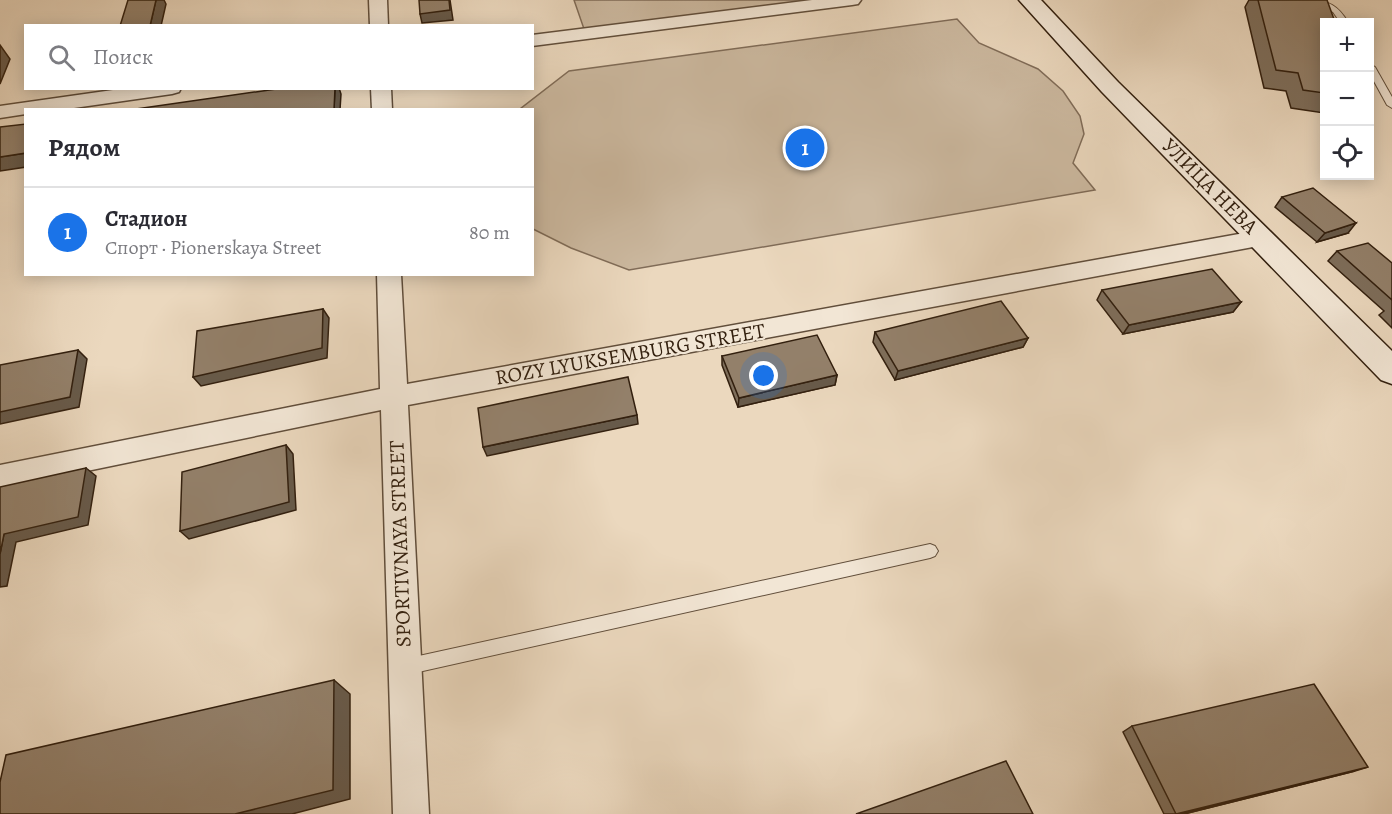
<!DOCTYPE html>
<html lang="ru">
<meta charset="utf-8">
<style>
:root{--surface:#fff;--page:#f2f2f3;--text:#2b2b33;--muted:#7c7c81;--line:#e1e1e2;--accent:#1a73e8}
body{margin:0;font-family:Alegreya,serif;background:var(--page);color:var(--text)}
.controls{position:absolute;right:18px;top:18px;display:grid;overflow:hidden;border-radius:0px;box-shadow:0 3px 15px #0003}
.controls button{width:54px;height:54px;display:grid;place-items:center;padding:0;border:0;border-bottom:2px solid var(--line);background:var(--surface);color:var(--text);font:30px sans-serif}
.you{position:absolute;left:764px;top:376px;width:21px;height:21px;margin:-15px;border:4px solid #fff;border-radius:50%;background:#1a73e8;box-shadow:0 0 0 9px #1a73e833}
.badge{display:grid;place-items:center;width:39px;height:39px;border-radius:50%;background:var(--accent);color:#fff;font-size:20px;font-weight:700}
.pin{position:absolute;translate:-50% -50%;border:3px solid #fff;box-shadow:0 2px 6px #0006}
.list{margin:0;padding:0;list-style:none}
h2{display:flex;justify-content:space-between;align-items:center;height:78px;margin:0;padding:0 24px;font-size:26px}
h2 small{font-size:20px;font-weight:400;color:var(--muted)}
.list li{display:grid;grid-template-columns:39px 1fr auto;gap:18px;align-items:center;box-sizing:border-box;height:90px;padding:0 24px;border-top:2px solid var(--line)}
.list b{display:block;font-size:22px;white-space:nowrap}
.list p{margin:0;font-size:20px;white-space:nowrap;color:var(--muted)}
.list em{font-size:20px;font-style:normal;color:var(--muted)}
.icon{flex:none;width:33px;height:33px;fill:none;stroke:currentColor;stroke-width:2;stroke-linecap:round;stroke-linejoin:round}
.map{position:relative;flex:none;width:1392px;height:814px;overflow:hidden}
.search{position:absolute;background:var(--surface);box-shadow:0 3px 15px #0003;left:24px;top:24px;width:510px;height:66px;display:flex;align-items:center;gap:15px;box-sizing:border-box;padding:0 21px;border-radius:0px;color:var(--muted);font-size:22px}
.panel{position:absolute;background:var(--surface);box-shadow:0 3px 15px #0003;left:24px;top:108px;width:510px;height:168px;border-radius:0px}
.map>svg:first-child{display:block}
.green{fill:#ccb9a0;stroke:#806c58;stroke-width:1.5}
.lines{fill:none;stroke-linecap:round;stroke-linejoin:round}
.service-casing{stroke:#614e3b;stroke-width:2}
.minor-casing{stroke:#614e3b;stroke-width:3}
.secondary-casing{stroke:#33200f;stroke-width:3}
.service{fill:#f2e6d5;fill-rule:evenodd}
.minor{fill:#f2e6d5;fill-rule:evenodd}
.secondary{fill:#f2e6d5;fill-rule:evenodd}
.wall{fill:#7e6e5b;stroke:#33200f;stroke-width:1.5}
.shaded-wall{fill:#675a4a;stroke:#33200f;stroke-width:1.5}
.building{fill:#93806a;stroke:#33200f;stroke-width:1.5}
.labels{text-anchor:middle;stroke-width:4.5;stroke-linejoin:round;paint-order:stroke}
.street-label{font-size:21px;fill:#33200f;stroke:#f2e6d5}
</style>
<div class="map">
<svg width="1392" height="814" viewBox="0 0 1392 814">
<rect width="100%" height="100%" fill="#ebd8be"/>
<filter id="stains"><feTurbulence type="fractalNoise" baseFrequency=".00333" numOctaves="4"/><feColorMatrix values="0 0 0 0 .2 0 0 0 0 .09 0 0 0 0 .02 0 0 0 .5 -.17"/></filter>
<radialGradient id="worn" r=".72"><stop offset=".6" stop-color="#630" stop-opacity="0"/><stop offset="1" stop-color="#630" stop-opacity=".3"/></radialGradient>
<g class="green">
<path d="M574,0h240l-230,29z"/>
<path d="M957,19l22,24 59,26 25,22 17,25 4,18 -11,29 22,27 -466,80 -58,-22 -38,-19 -1,-119 -12,-1 49,-38z"/>
</g>
<g class="lines">
<defs>
<g id="service">
<path d="M1309,0c20,0 29,6 39,22h-8l-7,-10z"/>
<path d="M1370,64l5,3 17,30v11l-5,-3 -17,-31z"/>
<path d="M930,544l5,2 3,5 -3,5 -5,2 -525,117 -6,-2 -2,-6 2,-6 6,-2z"/>
</g>
<g id="minor">
<path d="M369,0h18l1,26h-18z"/>
<path d="M812,0h49l-3,4 -6,1 -320,41v-11z"/>
<path d="M127,88h54l-2,4 -7,2 -112,16h-34v4l-26,4v-12z"/>
<path d="M371,88h20l1,22h-20z"/>
<path d="M1261,230l8,2 3,6 -3,6 -861,161 21,409h-36l-12,-404 -381,79v-24l380,-76 -3,-115h24l6,110z"/>
</g>
<path id="secondary" d="M1019,0h22l77,82 274,269v33l-11,-4 -279,-288z"/>
</defs>
<use href="#service" class="service-casing"/>
<use href="#minor" class="minor-casing"/>
<use href="#secondary" class="secondary-casing"/>
<use href="#service" class="service"/>
<use href="#minor" class="minor"/>
<use href="#secondary" class="secondary"/>
</g>
<g class="wall">
<path d="M1249,0h78l-3,22v91l-33,-5 -5,-17 -22,-3 -19,-81z"/>
<path d="M1282,197l66,36 -31,9 -42,-35z"/>
<path d="M1337,251l55,12v65l-13,-13 5,-4 -56,-50z"/>
<path d="M1102,290l139,12 -8,10 -110,22 -26,-34z"/>
<path d="M875,332l153,6 -5,9 -128,33 -22,-38z"/>
<path d="M722,356l115,19 -2,10 -97,22 -16,-42z"/>
<path d="M1132,726l223,45 -171,43h-20l-41,-82z"/>
</g>
<g class="shaded-wall">
<path d="M156,0h8l2,4 -5,22h-11z"/>
<path d="M449,0h1l3,20 -31,3 -2,-9z"/>
<path d="M0,45l10,14 -10,25z"/>
<path d="M335,88h4l2,6 -1,16h-6z"/>
<path d="M26,153v14l-26,4v-14z"/>
<path d="M1356,223l-8,10 -31,9 8,-9z"/>
<path d="M1241,302l-8,10 -110,22 6,-9z"/>
<path d="M323,309l6,9 -2,40 -126,28 -8,-9z"/>
<path d="M1028,338l-5,9 -128,33 3,-9z"/>
<path d="M78,350l9,9 -8,48 -79,17v-12z"/>
<path d="M837,375l-2,10 -97,22 1,-9z"/>
<path d="M637,415l1,9 -151,32 -4,-9z"/>
<path d="M286,445l7,9 3,56 -107,29 -9,-8z"/>
<path d="M86,468l10,8 -8,49 -72,17 -9,44 -7,1v-33l4,-20z"/>
<path d="M334,680l16,14v105l-58,15h-57z"/>
<path d="M1368,767l-13,4 -171,43h-5z"/>
</g>
<g class="building">
<path d="M128,0h28l-6,26h-30z"/>
<path d="M419,0h30l1,10 -30,4z"/>
<path d="M1258,0h69l8,22h-11v71l-21,-3 -5,-17 -22,-3z"/>
<path d="M283,88h52l-1,22h-205z"/>
<path d="M26,124v29l-26,4v-30z"/>
<path d="M1313,188l43,35 -31,10 -43,-36z"/>
<path d="M1368,243l24,20v37l-55,-49z"/>
<path d="M1212,269l29,33 -112,23 -27,-35z"/>
<path d="M1001,301l27,37 -130,33 -23,-39z"/>
<path d="M323,309l-1,39 -129,29 4,-46z"/>
<path d="M817,335l20,40 -98,23 -17,-42z"/>
<path d="M78,350l-8,47 -70,15v-47z"/>
<path d="M628,377l9,38 -154,32 -5,-39z"/>
<path d="M286,445l3,57 -109,29 2,-59z"/>
<path d="M86,468l-8,49 -74,17 -4,20v-67z"/>
<path d="M334,680l-1,110 -98,24h-235v-32l6,-27z"/>
<path d="M1314,684l54,83 -192,47 -44,-88z"/>
<path d="M1006,761l27,53h-177z"/>
</g>
<g class="labels">
<g class="street-label">
<text transform="translate(1210 186) rotate(45)" y="7">УЛИЦА НЕВА</text>
<text transform="translate(630 354) rotate(-10)" y="7">ROZY LYUKSEMBURG STREET</text>
<text transform="translate(400 544) rotate(-92)" y="7">SPORTIVNAYA STREET</text>
</g>
</g>
<rect width="100%" height="100%" filter="url(#stains)"/>
<rect width="100%" height="100%" fill="url(#worn)"/>
</svg>
<div class="controls">
<button>+</button>
<button>−</button>
<button><svg class="icon" aria-label="locate" viewBox="0 0 24 24"><circle cx="12" cy="12" r="6"/><path d="M12 2v4M12 18v4M2 12h4M18 12h4"/></svg></button>
</div>
<div class="you"></div>
<div class="pin badge" style="left:805px;top:148px">1</div>
<div class="search"><svg class="icon" aria-label="search" viewBox="0 0 24 24"><circle cx="10" cy="10" r="6"/><path d="M15 15l6 6"/></svg>Поиск</div>
<section class="panel">
<h2>Рядом<small></small></h2>
<ul class="list">
<li><span class="badge">1</span><div><b>Стадион</b><p>Спорт · Pionerskaya Street</p></div><em>80 m</em></li>
</ul>
</section>
</div>
